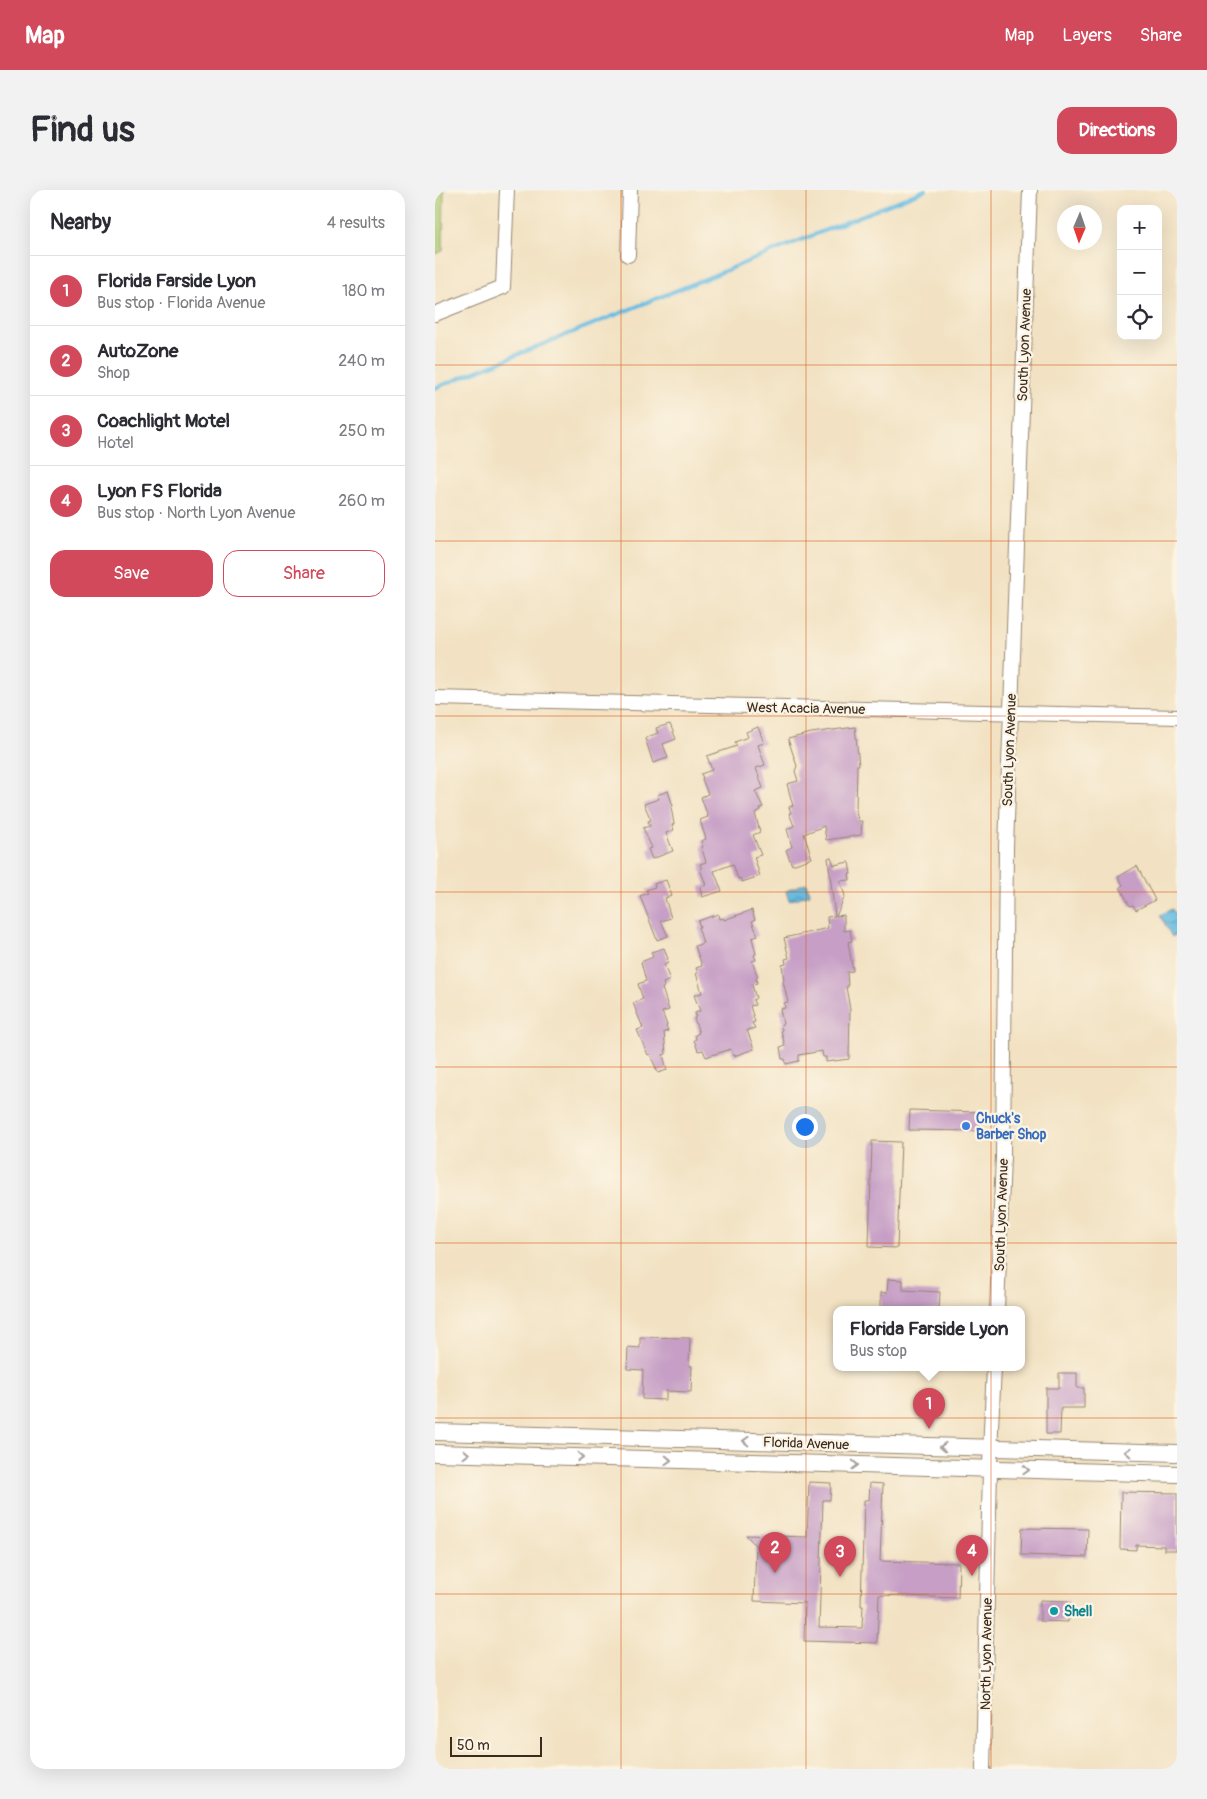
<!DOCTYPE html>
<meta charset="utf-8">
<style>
:root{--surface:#fff;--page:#f2f2f3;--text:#2b2b33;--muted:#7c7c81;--line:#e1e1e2;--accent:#d1495b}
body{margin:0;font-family:Pangolin,sans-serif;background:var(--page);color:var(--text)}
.controls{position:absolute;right:15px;top:15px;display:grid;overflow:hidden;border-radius:10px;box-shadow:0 5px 20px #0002}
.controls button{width:45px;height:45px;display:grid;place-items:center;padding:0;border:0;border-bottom:1px solid var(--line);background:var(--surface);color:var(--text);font:25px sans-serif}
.compass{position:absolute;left:622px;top:15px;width:45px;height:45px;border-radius:50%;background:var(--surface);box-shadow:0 5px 20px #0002;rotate:182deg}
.scale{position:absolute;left:15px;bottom:12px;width:92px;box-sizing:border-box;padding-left:5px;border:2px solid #3b2a1e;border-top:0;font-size:14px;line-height:18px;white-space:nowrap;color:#3b2a1e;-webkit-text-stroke:4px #fcf5e5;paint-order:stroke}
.you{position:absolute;left:369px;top:936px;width:18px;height:18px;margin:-12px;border:4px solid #fff;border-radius:50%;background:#1a73e8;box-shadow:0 0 0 8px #1a73e833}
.badge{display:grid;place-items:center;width:32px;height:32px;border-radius:50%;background:var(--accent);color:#fff;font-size:16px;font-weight:700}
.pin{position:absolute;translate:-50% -41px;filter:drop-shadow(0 1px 2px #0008)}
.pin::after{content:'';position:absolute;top:26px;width:18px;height:15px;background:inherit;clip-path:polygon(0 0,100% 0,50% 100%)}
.popup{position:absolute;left:398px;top:1116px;width:192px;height:65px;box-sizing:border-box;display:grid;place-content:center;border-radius:10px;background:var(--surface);filter:drop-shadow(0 1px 4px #0005);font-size:16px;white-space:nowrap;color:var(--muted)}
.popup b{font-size:19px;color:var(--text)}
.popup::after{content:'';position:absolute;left:50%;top:100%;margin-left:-10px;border:10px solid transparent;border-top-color:var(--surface)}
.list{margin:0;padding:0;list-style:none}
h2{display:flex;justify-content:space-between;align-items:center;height:65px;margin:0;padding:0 20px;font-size:21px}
h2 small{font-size:16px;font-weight:400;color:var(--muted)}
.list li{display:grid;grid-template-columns:32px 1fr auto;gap:15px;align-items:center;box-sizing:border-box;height:70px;padding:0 20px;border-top:1px solid var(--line)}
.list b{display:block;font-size:19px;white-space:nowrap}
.list p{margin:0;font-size:16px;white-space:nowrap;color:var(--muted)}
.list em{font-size:16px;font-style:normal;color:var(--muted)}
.actions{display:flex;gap:10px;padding:15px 20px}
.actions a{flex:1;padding:11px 0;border:1px solid var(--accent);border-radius:15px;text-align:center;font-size:18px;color:var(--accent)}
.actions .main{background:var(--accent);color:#fff}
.icon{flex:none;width:28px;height:28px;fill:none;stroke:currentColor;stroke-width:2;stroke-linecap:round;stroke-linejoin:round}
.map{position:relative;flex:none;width:742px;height:1579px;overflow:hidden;border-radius:15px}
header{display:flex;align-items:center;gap:30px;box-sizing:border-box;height:70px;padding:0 25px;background:var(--accent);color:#fff}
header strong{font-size:24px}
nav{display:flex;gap:28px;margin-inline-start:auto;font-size:18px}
.intro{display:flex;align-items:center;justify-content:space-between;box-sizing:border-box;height:120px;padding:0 30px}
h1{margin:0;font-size:35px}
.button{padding:12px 22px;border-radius:15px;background:var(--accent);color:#fff;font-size:18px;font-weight:700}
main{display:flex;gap:30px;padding:0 30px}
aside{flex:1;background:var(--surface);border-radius:15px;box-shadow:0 5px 20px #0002}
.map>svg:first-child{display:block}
.grass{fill:#aacb73;stroke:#727a48}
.water{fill:url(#water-waves);stroke:#507380}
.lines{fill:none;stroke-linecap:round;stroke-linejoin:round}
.stream{stroke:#65bce2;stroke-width:4}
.building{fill:#c69ec6}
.minor-casing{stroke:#968670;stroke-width:16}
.major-casing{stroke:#968670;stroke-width:18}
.minor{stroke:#fff;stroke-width:14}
.major{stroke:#fff;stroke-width:16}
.oneway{stroke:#a79f9a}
.grid{fill:none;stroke:#d7540e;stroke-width:1;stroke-opacity:0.55}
.shop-dot{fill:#3f7fe0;stroke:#fcf5e5;stroke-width:2}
.culture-dot{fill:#0f9aa8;stroke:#fcf5e5;stroke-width:2}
.labels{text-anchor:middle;stroke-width:4.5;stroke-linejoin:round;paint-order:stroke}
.street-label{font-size:14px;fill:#3b2a1e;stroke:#fcf5e5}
.shop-label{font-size:14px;font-weight:bold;fill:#366cbe;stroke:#fcf5e5;text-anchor:start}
.culture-label{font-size:14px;font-weight:bold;fill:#0d838f;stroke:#fcf5e5;text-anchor:start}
</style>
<header>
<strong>Map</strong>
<nav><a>Map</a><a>Layers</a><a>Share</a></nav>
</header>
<div class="intro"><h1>Find us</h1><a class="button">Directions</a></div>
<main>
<aside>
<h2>Nearby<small>4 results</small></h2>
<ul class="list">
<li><span class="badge">1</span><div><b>Florida Farside Lyon</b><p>Bus stop · Florida Avenue</p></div><em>180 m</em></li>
<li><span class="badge">2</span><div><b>AutoZone</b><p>Shop</p></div><em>240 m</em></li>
<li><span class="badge">3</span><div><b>Coachlight Motel</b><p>Hotel</p></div><em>250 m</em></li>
<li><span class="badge">4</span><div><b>Lyon FS Florida</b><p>Bus stop · North Lyon Avenue</p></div><em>260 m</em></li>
</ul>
<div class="actions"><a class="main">Save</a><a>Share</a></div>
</aside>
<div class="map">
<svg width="742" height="1579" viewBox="0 0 742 1579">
<defs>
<pattern id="water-waves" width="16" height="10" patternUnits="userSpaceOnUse" patternTransform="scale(1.25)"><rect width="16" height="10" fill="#65bce2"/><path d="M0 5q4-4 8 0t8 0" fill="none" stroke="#5499b7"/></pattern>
</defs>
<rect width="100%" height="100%" fill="#fcf5e5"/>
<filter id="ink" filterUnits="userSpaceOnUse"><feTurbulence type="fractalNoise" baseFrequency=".02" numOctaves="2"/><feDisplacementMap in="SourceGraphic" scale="10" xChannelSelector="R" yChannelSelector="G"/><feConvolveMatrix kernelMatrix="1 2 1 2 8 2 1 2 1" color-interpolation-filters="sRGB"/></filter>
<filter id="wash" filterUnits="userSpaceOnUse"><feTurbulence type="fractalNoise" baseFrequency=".0096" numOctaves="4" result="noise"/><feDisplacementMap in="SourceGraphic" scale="20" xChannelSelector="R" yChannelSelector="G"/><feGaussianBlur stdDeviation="1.12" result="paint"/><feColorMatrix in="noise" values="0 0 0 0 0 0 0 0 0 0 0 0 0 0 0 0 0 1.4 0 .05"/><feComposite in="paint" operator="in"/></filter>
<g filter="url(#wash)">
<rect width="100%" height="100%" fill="#f2e2c3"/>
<path class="grass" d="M0,0h9l-1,61 -8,3z"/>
<g class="water">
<path d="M371,693l4,11 -21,7 -3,-10z"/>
<path d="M737,719l5,8v17l-5,3 -12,-22z"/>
</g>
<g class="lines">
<path class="stream" d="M0,198l490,-198"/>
</g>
<g id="blocks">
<g class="building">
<path d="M235,534l6,15 -13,5 5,14 -15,5 -8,-25 13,-5 -2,-5z"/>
<path d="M323,537l6,16 -6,2 7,20 -9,3 7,20 -8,3 8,16 -3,1 1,2 -6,3 5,19 -7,3 8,20 -7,2 6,19 -18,6 -2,-4 -2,1 -5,-15 -19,7 8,20 -20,6 -2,-10 6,-2 -6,-16h2l-2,-5 6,-2 -5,-16 2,-1 -2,-4 5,-2 -6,-19 8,-3 -7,-20 7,-3 -6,-15 1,-1 -2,-4 11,-4 -5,-14 30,-10 -2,-4 13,-5 -2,-5z"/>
<path d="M420,537l4,38h-2l-1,46 2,10h4l-1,14 -35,5 -2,-14 -20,8 8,24 -20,7 -6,-15 6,-3 -5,-18 7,-3 -5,-13h2l-2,-6 4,-1 -6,-22 11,-3 -3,-10 2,-5 -9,-27 23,-6z"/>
<path d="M233,601l5,15 -2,1 3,17 -2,1 2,5 -8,3 7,18 -21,8 -4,-10 4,-1 -9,-20 7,-2 -2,-5 3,-1 -7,-16 15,-5 -2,-4z"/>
<path d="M396,667l3,8 15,-3 2,12h-2l1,6 -10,1 5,15 -9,20 8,-1v16l6,-1 2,11 -4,1 5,29 -6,1 1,15h-2l4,22 -1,50 -23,3v-5h-3l-1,-6 -23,4v6l-13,3 -1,-5h-3l-2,-12 5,-1 -4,-16h1l-1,-6h2l-3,-15 5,-1 -1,-5 4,-1 -5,-21 1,-1 -2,-15 4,-1 -1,-5 4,-1 -5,-20 44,-10 -1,-11 8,-1 -7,-58z"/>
<path d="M702,676l18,34 -19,10 -3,-5 -3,1 -10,-19 3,-2 -5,-8z"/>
<path d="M231,690l6,16 -7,2 6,20 -10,3 7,15 -11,4 -17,-44 8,-3 -2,-3 9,-3 -1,-3z"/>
<path d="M317,720l3,10 -3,1 6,15 -6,2 4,16 -2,1 2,5 -4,1 6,16 -2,1 1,5 -5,2 4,13 -3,2 2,5 -5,1 5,16 -3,1 3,5 -8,2 7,19 -20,7 -3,-7 -25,8 -3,-7 -5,1 -4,-11 2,-1 -1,-4 4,-2 -5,-15 2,-1 -1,-4 5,-2 -6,-16 8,-2 -6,-20h2l-2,-5 6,-2 -7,-20 8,-3 -5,-16h2l-2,-6 20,-7 1,5 4,-1 1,2z"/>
<path d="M229,758l4,11h-1l1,4 -4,2 6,15 -7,3 1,4 -2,1 7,22 -7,2 5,13 -1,1 2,5 -4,1 2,22 -3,1 4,15 -9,3 -8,-19 -2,1 -11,-25 6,-2 -10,-25 10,-4 -5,-15 8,-3 -5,-19 12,-5 -2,-5z"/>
<path d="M475,920l70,2 -1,19 -70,-1z"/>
<path d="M437,951l29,1 -4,106 -28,-1z"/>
<path d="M453,1089l15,1v10l37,2 -1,18h-58v-18l6,1z"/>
<path d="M205,1147l50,1 -1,28h3l-1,26 -25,-1v9l-24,-1 1,-29 -16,-1 1,-22 12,1z"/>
<path d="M624,1183h18v15h7v20h-23l-1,26h-14v-46h13z"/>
<path d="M374,1292l22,1 -1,17h-7l-4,127 43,1 1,-22h-2l3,-106h5l1,-17 13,1 -3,77 79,2 -1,35 -79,-3 -2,48 -73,-2 1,-38 -51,-2 2,-55 -10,-11 61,2z"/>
<path d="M686,1302l56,1v57h-13v-4l-28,-1v5l-16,-1z"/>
<path d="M587,1338l66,1 -1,28 -66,-2z"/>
<path d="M605,1410l28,1v21l-28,-1z"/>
</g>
</g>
</g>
<g filter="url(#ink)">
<use href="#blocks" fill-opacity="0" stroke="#968670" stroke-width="1"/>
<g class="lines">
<defs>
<g id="minor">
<path d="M193,65l2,-65"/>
<path d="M0,124l68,-27 4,-97"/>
<path d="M0,508l742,19"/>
<path d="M562,1120l6,-153 3,-310 24,-657"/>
<path d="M548,1579l8,-341 3,-60"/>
</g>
<g id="major">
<path d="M0,1242l742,21"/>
<path d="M0,1263l742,21"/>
</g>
</defs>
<use href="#minor" class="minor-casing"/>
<use href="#major" class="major-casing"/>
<use href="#minor" class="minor"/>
<use href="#major" class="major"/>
</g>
<defs><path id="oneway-chevron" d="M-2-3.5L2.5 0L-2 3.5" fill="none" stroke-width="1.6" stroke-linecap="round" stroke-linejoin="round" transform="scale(1.25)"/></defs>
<g class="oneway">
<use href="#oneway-chevron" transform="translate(311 1251) rotate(-178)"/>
<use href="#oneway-chevron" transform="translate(508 1257) rotate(-178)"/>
<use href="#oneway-chevron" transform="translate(693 1262) rotate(-178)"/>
<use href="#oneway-chevron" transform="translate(31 1264) rotate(2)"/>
<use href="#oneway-chevron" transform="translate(145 1267) rotate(2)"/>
<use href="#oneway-chevron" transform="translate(233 1270) rotate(2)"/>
<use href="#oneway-chevron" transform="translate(420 1275) rotate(2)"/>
<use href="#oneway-chevron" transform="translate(591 1280) rotate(2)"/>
</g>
</g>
<path class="grid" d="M186,0v1579M371,0v1579M556,0v1579M0,175h742M0,351h742M0,526h742M0,702h742M0,877h742M0,1053h742M0,1228h742M0,1404h742"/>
<circle class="shop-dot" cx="531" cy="936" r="5"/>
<circle class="culture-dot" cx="619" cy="1421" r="5"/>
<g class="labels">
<g class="street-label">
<text transform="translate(589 155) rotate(-88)" y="5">South Lyon Avenue</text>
<text transform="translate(371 518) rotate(1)" y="5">West Acacia Avenue</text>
<text transform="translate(574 560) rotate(-88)" y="5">South Lyon Avenue</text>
<text transform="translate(566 1025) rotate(-88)" y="5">South Lyon Avenue</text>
<text transform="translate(371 1253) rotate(2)" y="5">Florida Avenue</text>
<text transform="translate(551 1464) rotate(-89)" y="5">North Lyon Avenue</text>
</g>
<g class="shop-label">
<text x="541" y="933">Chuck's<tspan x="541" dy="16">Barber Shop</tspan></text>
</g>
<g class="culture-label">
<text x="629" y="1426">Shell</text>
</g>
</g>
</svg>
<div class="controls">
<button>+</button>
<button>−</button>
<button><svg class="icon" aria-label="locate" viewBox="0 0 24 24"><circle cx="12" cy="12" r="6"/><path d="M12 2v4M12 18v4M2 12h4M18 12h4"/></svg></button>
</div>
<svg class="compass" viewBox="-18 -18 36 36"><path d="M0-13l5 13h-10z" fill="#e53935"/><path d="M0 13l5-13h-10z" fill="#7c7c81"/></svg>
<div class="scale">50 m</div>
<div class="you"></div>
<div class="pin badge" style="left:494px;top:1239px">1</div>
<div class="popup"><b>Florida Farside Lyon</b>Bus stop</div>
<div class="pin badge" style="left:340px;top:1383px">2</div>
<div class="pin badge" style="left:405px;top:1387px">3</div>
<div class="pin badge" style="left:537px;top:1386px">4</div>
</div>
</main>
